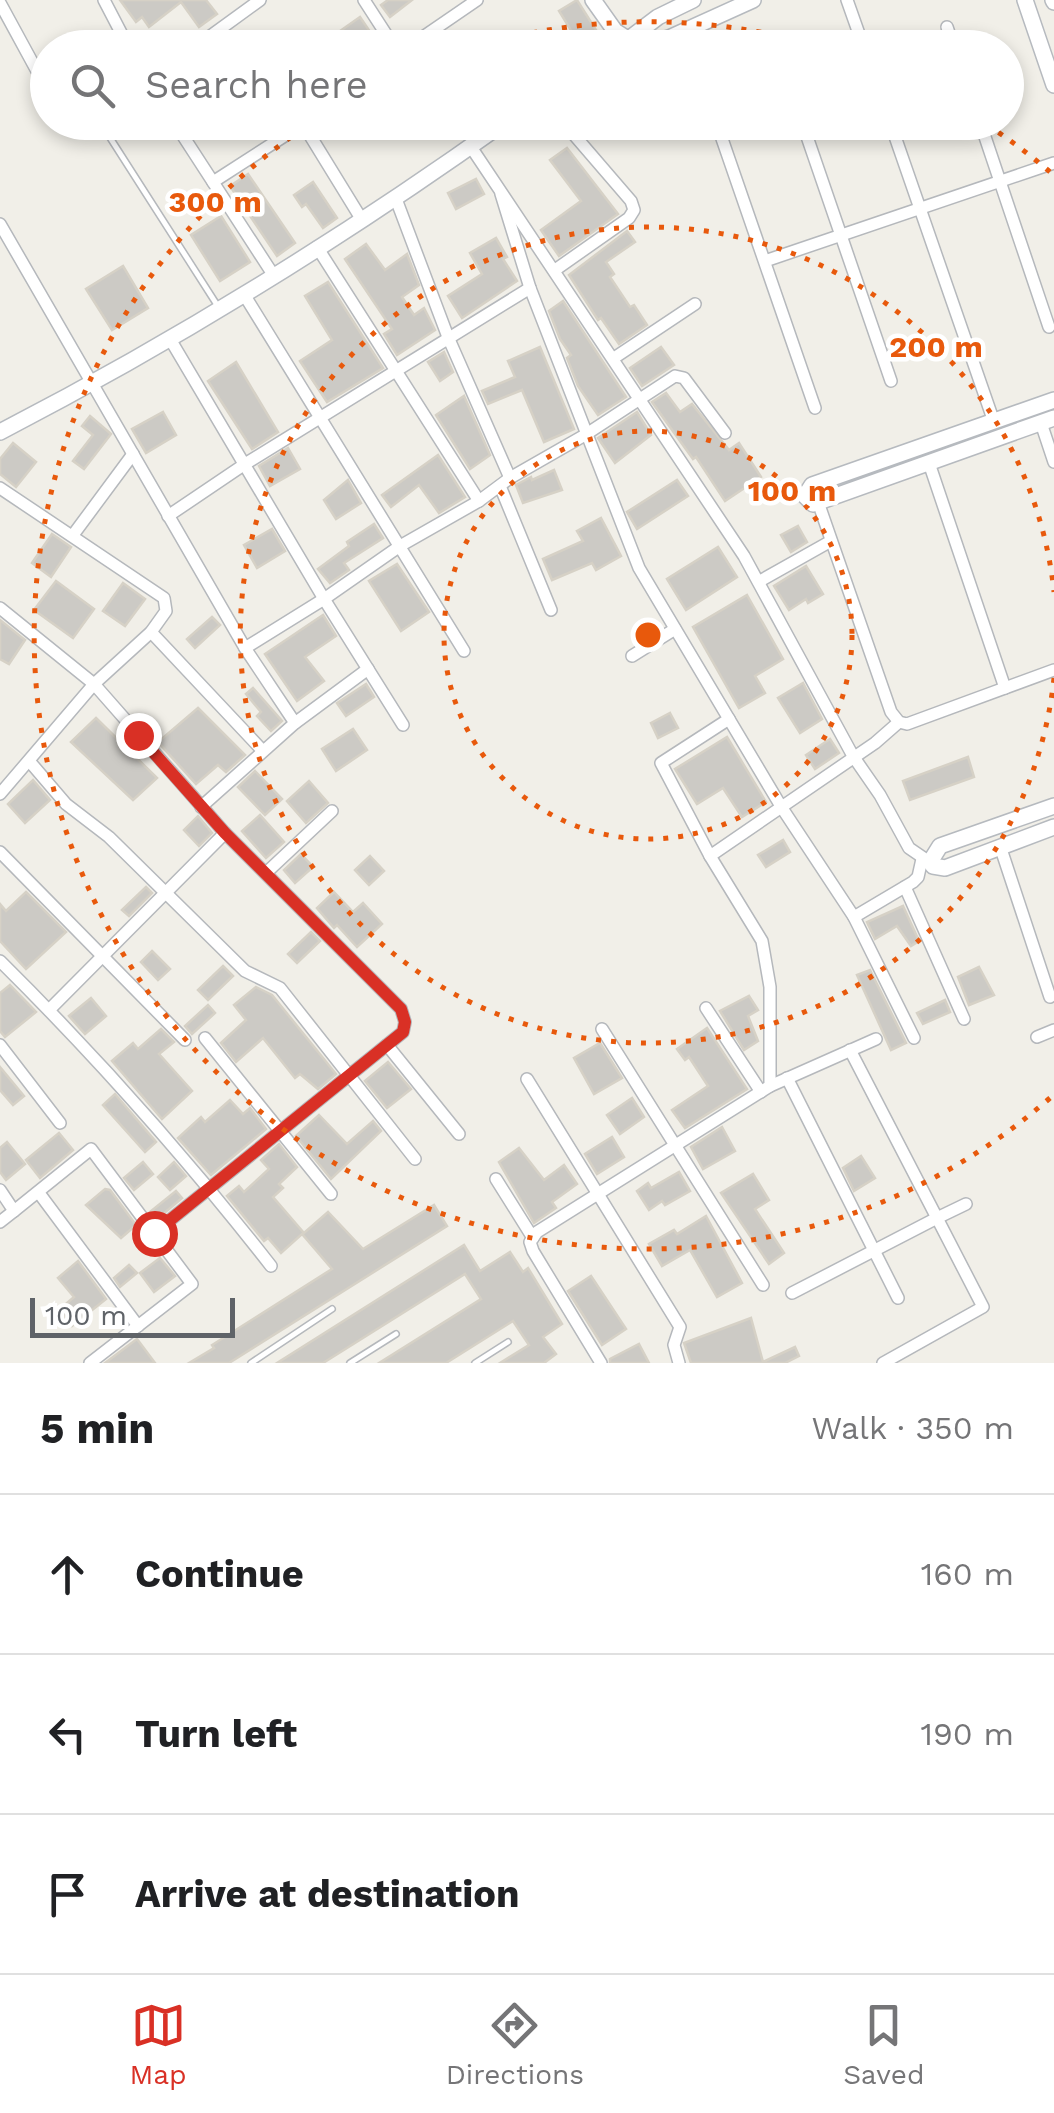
<!DOCTYPE html>
<meta charset="utf-8">
<style>
:root{--surface:#fff;--page:#f6f6f6;--text:#202124;--muted:#757577;--line:#e0e0e0;--accent:#d93025}
body{margin:0;font-family:"Work Sans",sans-serif;background:var(--page);color:var(--text)}
.scale{position:absolute;left:30px;bottom:25px;width:205px;box-sizing:border-box;padding-left:10px;border:5px solid #5f6368;border-top:0;font-size:28px;line-height:35px;white-space:nowrap;color:#5f6368;-webkit-text-stroke:8px #fff;paint-order:stroke}
.stop{position:absolute;width:30px;height:30px;margin:-22px;border:8px solid #d93025;border-radius:50%;background:#fff}
.stop.end{background:#d93025;border-color:#fff;box-shadow:0 2px 10px #0008}
.list{margin:0;padding:0;list-style:none}
h2{display:flex;justify-content:space-between;align-items:center;height:130px;margin:0;padding:0 40px;font-size:42px}
h2 small{font-size:32px;font-weight:400;color:var(--muted)}
.list li{display:grid;grid-template-columns:65px 1fr auto;gap:30px;align-items:center;box-sizing:border-box;height:160px;padding:0 40px;border-top:2px solid var(--line)}
.list b{display:block;font-size:38px;white-space:nowrap}
.list em{font-size:32px;font-style:normal;color:var(--muted)}
.icon{flex:none;width:55px;height:55px;fill:none;stroke:currentColor;stroke-width:2;stroke-linecap:round;stroke-linejoin:round}
.map{position:relative;flex:none;width:1054px;height:1363px;overflow:hidden}
.search{position:absolute;background:var(--surface);box-shadow:0 5px 15px #0003;left:30px;right:30px;top:30px;height:110px;display:flex;align-items:center;gap:25px;box-sizing:border-box;padding:0 35px;border-radius:55px;color:var(--muted);font-size:38px}
.sheet{height:610px;background:var(--surface)}
nav{display:flex;justify-content:space-around;align-items:center;box-sizing:border-box;height:140px;border-top:2px solid var(--line);background:var(--surface);font-size:28px;color:var(--muted)}
nav a{display:grid;justify-items:center;gap:5px}
nav .on{color:var(--accent)}
.map>svg:first-child{display:block}
.building{fill:#cccac5;stroke:#d6d1c6;stroke-width:2.5}
.lines{fill:none;stroke-linecap:round;stroke-linejoin:round}
.lane-casing{stroke:#b5b8bc;stroke-width:8}
.street-casing{stroke:#b5b8bc;stroke-width:14}
.secondary-casing{stroke:#b6babf;stroke-width:18}
.lane{stroke:#fff;stroke-width:5}
.street{stroke:#fff;stroke-width:11}
.secondary{stroke:#fff;stroke-width:15}
.route{stroke:#d93025;stroke-width:12}
.ring{fill:none;stroke:#e8590c;stroke-width:5;stroke-dasharray:5 10}
.centre{fill:#e8590c;stroke:#fff;stroke-width:5}
.ring-label{font-size:30px;text-anchor:middle;font-weight:bold;fill:#e8590c;stroke:#fff;stroke-width:9;stroke-linejoin:round;paint-order:stroke}
</style>
<div class="map">
<svg width="1054" height="1363" viewBox="0 0 1054 1363">
<rect width="100%" height="100%" fill="#f1efe8"/>
<g class="building">
<path d="M120,0h86l11,14 -18,13 -18,-25 -32,25 -7,-10 -6,5z"/>
<path d="M388,0h24l-22,17 -9,-12z"/>
<path d="M577,0l24,38 -15,10h-4l-23,-37z"/>
<path d="M360,17l21,31h-65z"/>
<path d="M252,122h33l-22,16z"/>
<path d="M567,148l51,66 -59,42 -18,-26 40,-29 -31,-41z"/>
<path d="M248,174l47,69 -18,13 -47,-70z"/>
<path d="M476,179l8,15 -28,15 -8,-16z"/>
<path d="M313,182l24,36 -14,10 -17,-24 -4,3 -8,-12z"/>
<path d="M221,216l29,46 -30,19 -29,-46z"/>
<path d="M627,231l8,11 -29,20 8,12 -4,3 20,30 4,-2 13,20 -28,19 -18,-26 -3,2 -29,-45z"/>
<path d="M496,238l11,19 -4,2 14,22 -55,37 -14,-22 34,-22 -12,-21z"/>
<path d="M366,244l19,26 22,-16 12,31 -17,12 12,18 10,-7 11,22 -38,25 -13,-21 8,-5 -47,-70z"/>
<path d="M123,266l25,42 -36,22 -26,-41z"/>
<path d="M328,282l55,86 -56,34 -27,-41 32,-21 -27,-44z"/>
<path d="M563,301l63,96 -28,18 -20,-29 -11,-28 4,-3 -11,-16 -11,-28z"/>
<path d="M540,347l34,82 -30,13 -22,-52 -34,14 -6,-13 33,-14 -7,-16z"/>
<path d="M661,347l13,18 -32,21 -12,-18z"/>
<path d="M444,352l9,20 -13,9 -12,-19z"/>
<path d="M236,362l42,70 -26,17 -44,-68z"/>
<path d="M666,393l14,19 12,-8 37,46 10,-7 22,34 -36,24 -29,-44 -3,2 -41,-57z"/>
<path d="M464,396l26,59 -20,14 -34,-54z"/>
<path d="M163,412l13,23 -30,18 -14,-24z"/>
<path d="M637,412l14,23 -36,28 -17,-25z"/>
<path d="M90,416l21,18 -27,35 -11,-8 20,-26 -11,-9z"/>
<path d="M13,443l23,19 -20,25 -16,-13v-15z"/>
<path d="M288,448l12,21 -30,17 -11,-20z"/>
<path d="M438,455l27,42 -26,16 -20,-28 -28,22 -9,-12z"/>
<path d="M554,470l8,20 -39,13 -7,-18 15,-8 1,3z"/>
<path d="M348,480l13,23 -25,16 -12,-19z"/>
<path d="M677,480l11,16 -51,33 -10,-17z"/>
<path d="M601,518l20,38 -25,14 -4,-7 -40,17 -9,-21 40,-18 -6,-10z"/>
<path d="M374,524l9,14 -39,25 5,7 -19,13 -12,-14 31,-23 -2,-4z"/>
<path d="M798,526l9,16 -16,10 -10,-17z"/>
<path d="M272,529l13,22 -28,17 -13,-23z"/>
<path d="M52,534l19,13 -20,30 -19,-14z"/>
<path d="M718,547l19,30 -51,33 -19,-31z"/>
<path d="M397,564l32,48 -28,19 -32,-50z"/>
<path d="M806,566l17,28 -15,9 -2,-4 -17,11 -15,-24z"/>
<path d="M56,581l38,28 -21,29 -39,-28z"/>
<path d="M123,583l22,16 -20,27 -22,-15z"/>
<path d="M747,595l36,64 -28,17 10,17 -26,15 -46,-81z"/>
<path d="M323,615l13,21 -31,21 19,24 -27,20 -32,-47z"/>
<path d="M212,617l8,8 -25,23 -8,-9z"/>
<path d="M0,620l25,20 -16,24 -9,-5z"/>
<path d="M803,683l19,36 -22,14 -22,-35z"/>
<path d="M366,684l8,13 -28,19 -9,-13z"/>
<path d="M253,688l29,33 -11,10 -14,-15 4,-4 -15,-18z"/>
<path d="M198,708l47,47 -19,17 -8,-7 -22,19 -38,-42z"/>
<path d="M670,713l8,15 -20,10 -7,-15z"/>
<path d="M96,718l61,60 -24,22 -62,-58z"/>
<path d="M353,729l14,21 -31,21 -14,-22z"/>
<path d="M727,737l39,65 -24,15 -19,-29 -26,16 -22,-35z"/>
<path d="M830,739l9,14 -24,16 -9,-14z"/>
<path d="M968,757l6,20 -64,23 -7,-19z"/>
<path d="M255,771l27,28 -17,16 -27,-28z"/>
<path d="M33,780l17,20 -25,23 -17,-19z"/>
<path d="M309,781l19,22 -22,20 -19,-22z"/>
<path d="M260,815l24,27 -18,16 -24,-27z"/>
<path d="M198,816l14,17 -13,13 -15,-16z"/>
<path d="M783,840l7,12 -24,15 -8,-12z"/>
<path d="M301,854l12,13 -18,16 -11,-13z"/>
<path d="M370,856l14,15 -15,14 -14,-15z"/>
<path d="M146,887l6,6 -23,23 -7,-6z"/>
<path d="M26,892l40,40 -40,37 -26,-28v-37l6,7z"/>
<path d="M334,892l19,20 10,-9 19,21 -25,23 -20,-22 -3,3 -17,-20z"/>
<path d="M903,906l16,35 -8,5 -14,-20 -22,13 -8,-17z"/>
<path d="M311,932l9,9 -23,22 -9,-9z"/>
<path d="M152,951l18,18 -12,11 -17,-18z"/>
<path d="M223,966l10,10 -25,24 -10,-10z"/>
<path d="M979,967l15,28 -25,10 -11,-28z"/>
<path d="M870,970l36,73 -15,7 -34,-75z"/>
<path d="M10,985l26,27 -31,25 -5,-6v-38z"/>
<path d="M256,987l16,8 64,79 -18,15 -18,-15 -5,4 -32,-40 -27,24 -15,-19 25,-23 -12,-15z"/>
<path d="M749,996l9,14 -10,6 10,25 -14,9 -24,-39z"/>
<path d="M91,998l15,18 -21,18 -16,-18z"/>
<path d="M945,1000l5,12 -27,12 -6,-11z"/>
<path d="M208,1005l7,8 -23,21 -7,-8z"/>
<path d="M707,1028l40,61 -62,39 -13,-18 36,-24 -19,-29 -4,3 -8,-11z"/>
<path d="M161,1029l13,13 -15,12 33,37 -30,28 -50,-58 21,-18 5,6z"/>
<path d="M600,1043l22,35 -28,16 -20,-36z"/>
<path d="M388,1062l23,27 -24,19 -22,-27z"/>
<path d="M0,1067l24,29 -11,9 -13,-15z"/>
<path d="M115,1094l41,48 -11,10 -42,-47z"/>
<path d="M632,1098l12,19 -24,17 -13,-19z"/>
<path d="M230,1100l13,14 7,-6 16,21 -55,46 -33,-37 23,-21 4,5z"/>
<path d="M319,1115l28,29 26,-23 8,10 -50,48 -35,-43z"/>
<path d="M722,1127l13,24 -32,18 -12,-22z"/>
<path d="M59,1133l14,17 -33,28 -14,-18z"/>
<path d="M612,1137l12,20 -27,17 -12,-20z"/>
<path d="M7,1142l18,22 -19,16 -6,-8v-24z"/>
<path d="M279,1144l18,23 -18,17 4,4 -10,9 31,36 24,-21 35,37 71,-44 13,21 -218,137h-40l25,-15 -2,-3 120,-76 -30,-35 -21,19 -13,-15 -4,3 -37,-45 12,-10 5,6 25,-23 -8,-9z"/>
<path d="M519,1148l25,32 20,-15 13,19 -25,18 4,6 -22,15 -35,-61z"/>
<path d="M861,1156l14,22 -21,13 -11,-23z"/>
<path d="M143,1162l10,12 -19,16 -10,-12z"/>
<path d="M174,1162l12,14 -16,14 -12,-13z"/>
<path d="M679,1172l11,19 -25,14 -3,-4 -13,9 -12,-19 11,-8 3,5z"/>
<path d="M753,1174l16,26 -14,9 29,44 -15,11 -48,-71z"/>
<path d="M105,1189l5,1 26,35 -15,13 -35,-33z"/>
<path d="M176,1191l6,7 -26,22 -6,-8z"/>
<path d="M706,1216l36,67 -25,14 -27,-47 -28,16 -13,-22 25,-14 3,4z"/>
<path d="M464,1245l16,26 30,-19 13,20 5,-4 34,56 -19,13 13,17 -12,9h-44l29,-18 -16,-24 -67,42h-67l102,-64 -16,-25 -142,89h-46z"/>
<path d="M160,1258l15,18 -21,16 -14,-19z"/>
<path d="M78,1261l28,38 -34,27 -13,-16 15,-13 -16,-19z"/>
<path d="M129,1265l8,8 -17,14 -6,-9z"/>
<path d="M591,1276l35,53 -24,16 -34,-54z"/>
<path d="M751,1318l12,44 32,-15 4,9 -14,7h-94l-7,-20z"/>
<path d="M137,1339l18,24h-50z"/>
<path d="M639,1344l10,19h-39v-4z"/>
</g>
<g class="lines">
<defs>
<g id="lane">
<path d="M100,122l119,186"/>
<path d="M251,1363l81,-54"/>
<path d="M350,1363l46,-29"/>
<path d="M475,1363l33,-21"/>
</g>
<g id="street">
<path d="M104,0l25,48"/>
<path d="M364,0l31,48"/>
<path d="M847,0l17,48"/>
<path d="M0,3l43,79"/>
<path d="M947,27l7,21"/>
<path d="M194,48l66,-48"/>
<path d="M407,48l70,-48"/>
<path d="M174,122l100,154"/>
<path d="M305,122l-2,2 59,96"/>
<path d="M802,122l89,259"/>
<path d="M890,122l104,300"/>
<path d="M980,122l69,205"/>
<path d="M719,130l96,278"/>
<path d="M471,147l273,409 109,200 27,39 29,53 19,13"/>
<path d="M213,182l90,-58"/>
<path d="M501,194l29,94 109,280 143,240 72,109 59,-35 5,-5 4,-18"/>
<path d="M396,199l52,138 62,141"/>
<path d="M0,224l245,424 50,75"/>
<path d="M317,247l162,254"/>
<path d="M765,261l289,-98"/>
<path d="M555,270l74,-52 5,-8 -3,-9 -68,-79"/>
<path d="M245,296l219,355"/>
<path d="M170,339l154,260 79,126"/>
<path d="M614,358l81,-54"/>
<path d="M1041,423l13,39"/>
<path d="M929,463l76,225"/>
<path d="M500,486l51,124"/>
<path d="M0,488l164,110 2,13 -15,21 -57,52 -94,110"/>
<path d="M818,502l73,210 8,10 8,2 147,-54"/>
<path d="M168,516l77,-52 285,-176"/>
<path d="M73,535l60,-81"/>
<path d="M760,581l71,-40"/>
<path d="M0,608l94,76 131,149 -176,177"/>
<path d="M151,632l111,118"/>
<path d="M245,648l79,-49 76,-53 79,-45 31,-23 75,-43 90,-59 9,2 41,55"/>
<path d="M632,656l43,-27"/>
<path d="M30,762l36,42 43,33 136,134 35,17 135,171"/>
<path d="M201,807l94,-84 73,-54"/>
<path d="M1000,846l50,151"/>
<path d="M0,852l185,188"/>
<path d="M710,856l165,-113 24,-21"/>
<path d="M267,872l65,-61"/>
<path d="M905,887l59,132"/>
<path d="M854,917l60,121"/>
<path d="M0,961c99,98 185,195 271,305"/>
<path d="M706,1008l55,84"/>
<path d="M602,1029l161,256"/>
<path d="M1037,1037l17,-7"/>
<path d="M205,1038l126,156"/>
<path d="M0,1045l60,78"/>
<path d="M387,1045l72,89"/>
<path d="M850,1050l87,168 29,-14"/>
<path d="M787,1078l111,220"/>
<path d="M527,1079l153,248 -6,18 5,18"/>
<path d="M770,1086l106,-47"/>
<path d="M496,1179l37,59"/>
<path d="M0,1190l14,21 -14,11"/>
<path d="M39,1193l99,133"/>
<path d="M14,1211l77,-62 101,135 -102,79"/>
<path d="M154,1233l249,-201 2,-10 -4,-13 -176,-176"/>
<path d="M792,1293l145,-75 46,89 -100,56"/>
<path d="M601,1363l-68,-112 -3,-9 7,-10 233,-146v-99l-8,-46 -52,-85 -49,-93 68,-44"/>
</g>
<g id="secondary">
<path d="M593,0l22,31 19,12"/>
<path d="M1025,0l29,85"/>
<path d="M1053,0l1,2"/>
<path d="M617,48l41,-31 35,-17"/>
<path d="M635,48l34,-10 84,-38"/>
<path d="M1054,400l-242,85 -7,11 8,8 241,-86"/>
<path d="M0,432c176,-91 344,-195 505,-310"/>
<path d="M1054,806l-114,40 -10,16 3,4 12,2 109,-41"/>
</g>
</defs>
<use href="#lane" class="lane-casing"/>
<use href="#street" class="street-casing"/>
<use href="#secondary" class="secondary-casing"/>
<use href="#lane" class="lane"/>
<use href="#street" class="street"/>
<use href="#secondary" class="secondary"/>
</g>
<g class="lines">
<path class="route" d="M138,735l87,98 176,176 4,13 -2,10 -249,201"/>
</g>
<g class="ring">
<circle cx="648" cy="635" r="204"/>
<path d="M1054 678A408 408 0 1 1 1054 592"/>
<path d="M1050 1098A613 613 0 1 1 310 124M474 47A613 613 0 0 1 822 47M986 124A613 613 0 0 1 1050 172"/>
</g>
<circle cx="648" cy="635" r="15" class="centre"/>
<g class="ring-label">
<text x="215" y="212">300 m</text>
<text x="936" y="357">200 m</text>
<text x="792" y="501">100 m</text>
</g>
</svg>
<div class="scale">100 m</div>
<div class="stop" style="left:154px;top:1233px"></div>
<div class="stop end" style="left:138px;top:735px"></div>
<div class="search"><svg class="icon" aria-label="search" viewBox="0 0 24 24"><circle cx="10" cy="10" r="6"/><path d="M15 15l6 6"/></svg>Search here</div>
</div>
<section class="sheet">
<h2>5 min<small>Walk · 350 m</small></h2>
<ul class="list">
<li><svg class="icon" aria-label="ahead" viewBox="0 0 24 24"><path d="M12 20V5M6 11l6-6 6 6"/></svg><div><b>Continue</b></div><em>160 m</em></li>
<li><svg class="icon" aria-label="left" viewBox="0 0 24 24"><path d="M17 20v-9H6M10 6l-5 5 5 5"/></svg><div><b>Turn left</b></div><em>190 m</em></li>
<li><svg class="icon" aria-label="arrive" viewBox="0 0 24 24"><path d="M6 21V4h12l-3 4 3 4H6"/></svg><div><b>Arrive at destination</b></div></li>
</ul>
</section>
<nav>
<a class="on"><svg class="icon" aria-label="map" viewBox="0 0 24 24"><path d="M3 6l6-2 6 2 6-2v14l-6 2-6-2-6 2zM9 4v14M15 6v14"/></svg>Map</a>
<a><svg class="icon" aria-label="directions" viewBox="0 0 24 24"><path d="M12 3l9 9-9 9-9-9zM9 14v-3h6M13 9l2 2-2 2"/></svg>Directions</a>
<a><svg class="icon" aria-label="saved" viewBox="0 0 24 24"><path d="M7 4h10v16l-5-4-5 4z"/></svg>Saved</a>
</nav>
